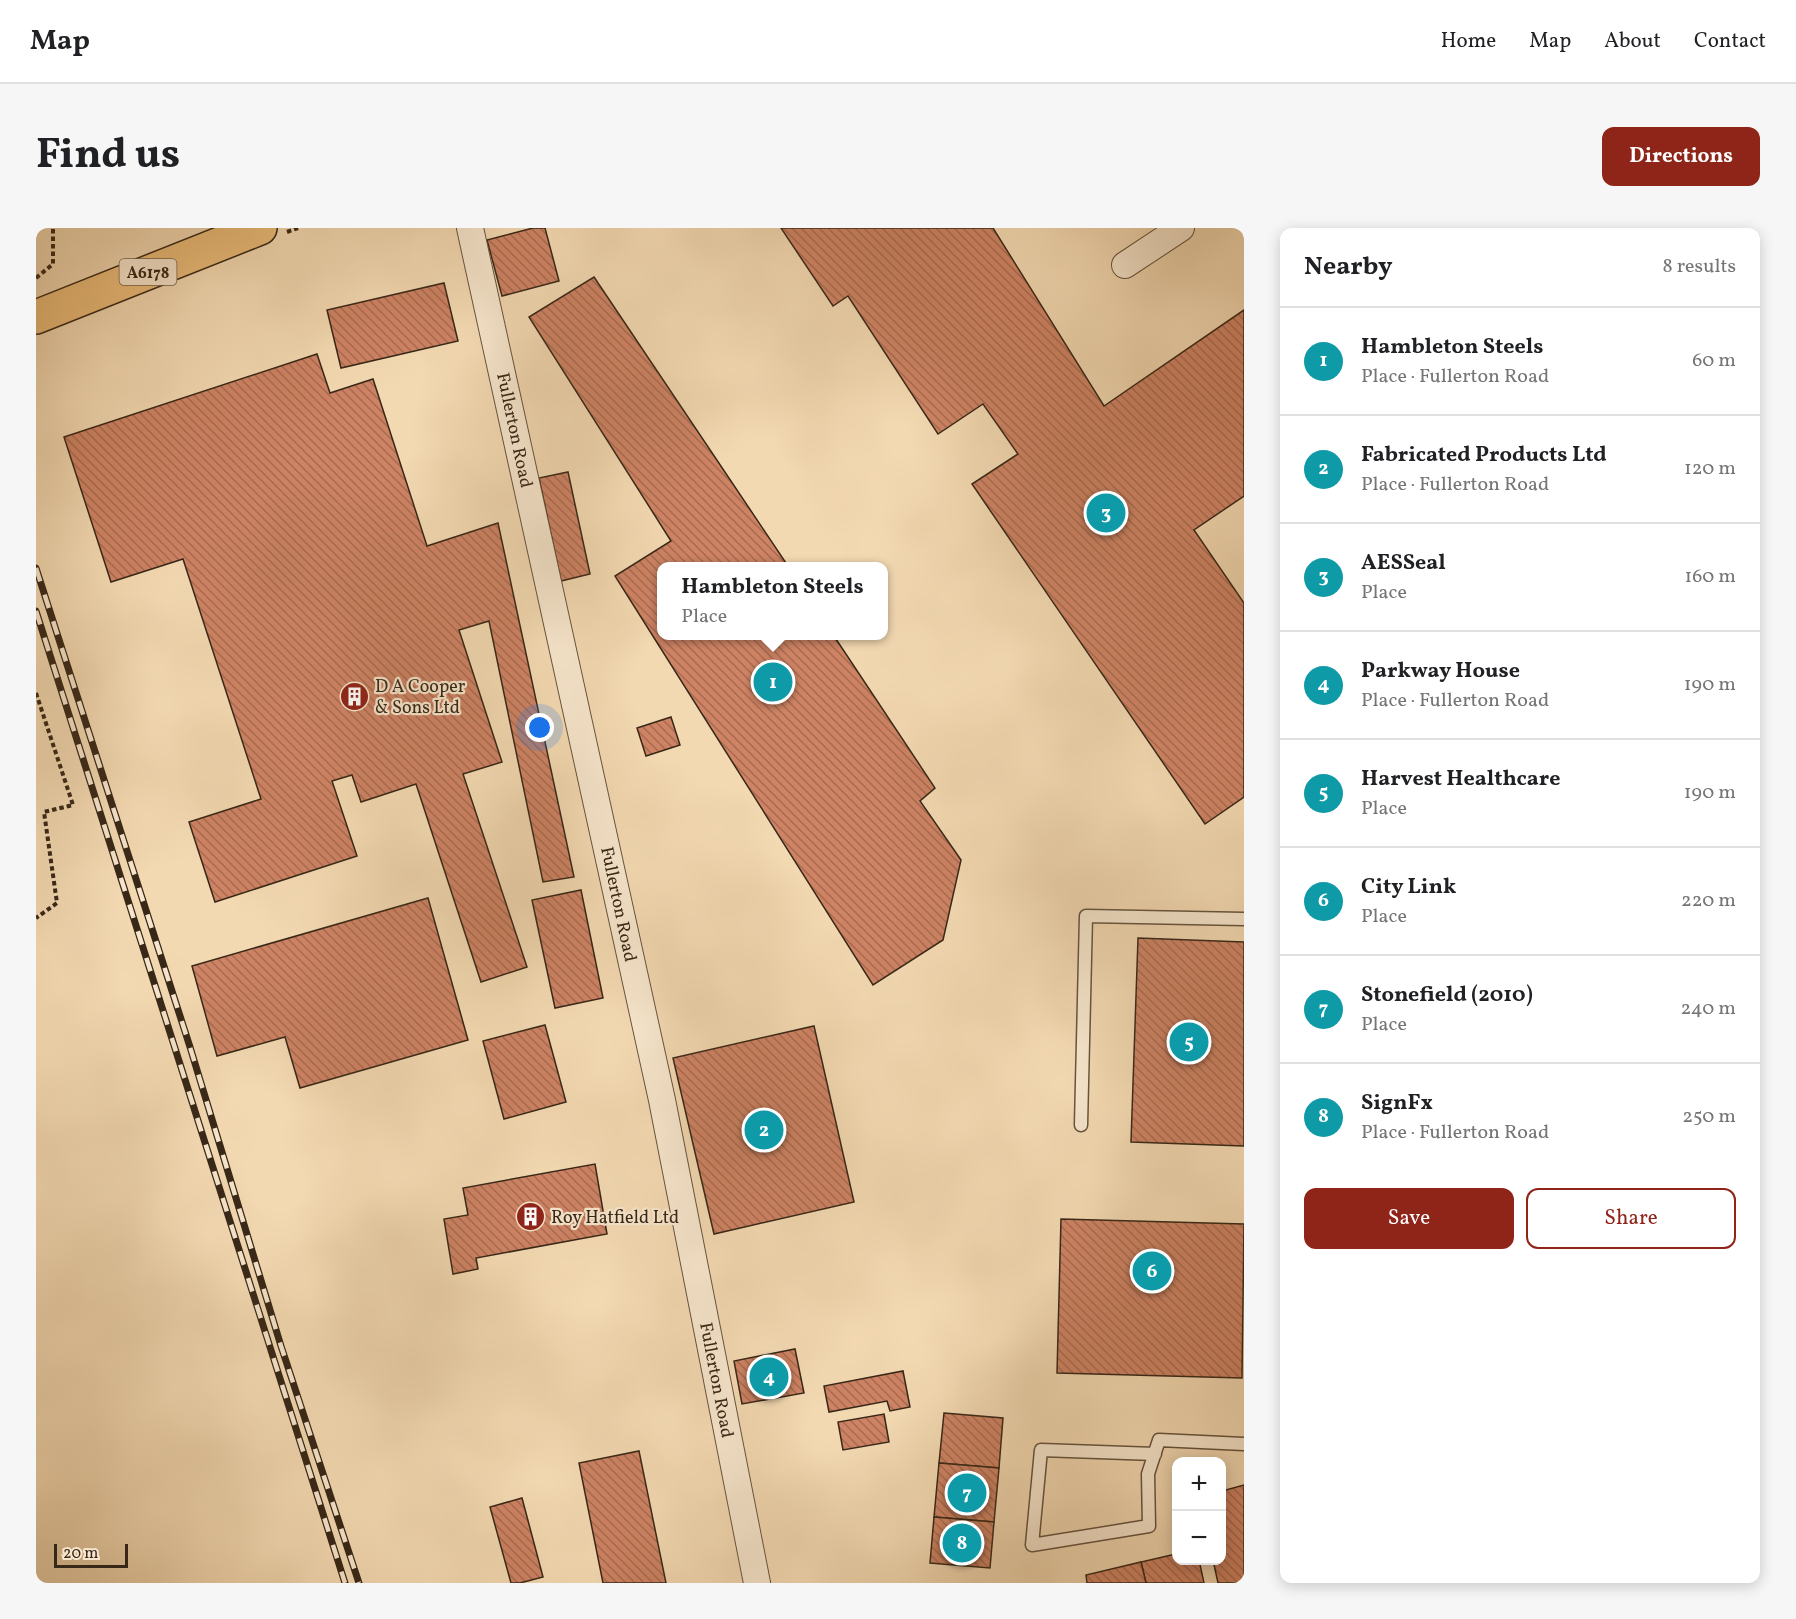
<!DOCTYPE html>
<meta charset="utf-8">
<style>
:root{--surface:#fff;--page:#f6f6f6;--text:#202124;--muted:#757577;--line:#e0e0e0;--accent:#8f2418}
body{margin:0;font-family:Vollkorn,serif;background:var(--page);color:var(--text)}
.controls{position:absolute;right:18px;bottom:18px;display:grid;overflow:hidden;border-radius:12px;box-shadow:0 3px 15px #0003}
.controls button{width:54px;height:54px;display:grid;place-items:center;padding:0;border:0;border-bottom:2px solid var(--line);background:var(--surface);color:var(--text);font:30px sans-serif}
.scale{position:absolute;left:18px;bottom:15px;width:74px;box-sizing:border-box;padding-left:6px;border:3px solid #372717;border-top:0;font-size:16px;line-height:21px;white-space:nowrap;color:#372717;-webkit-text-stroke:4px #f7e6cd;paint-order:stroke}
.you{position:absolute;left:504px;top:500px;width:21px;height:21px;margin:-15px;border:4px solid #fff;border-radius:50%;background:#1a73e8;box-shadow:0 0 0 9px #1a73e833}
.badge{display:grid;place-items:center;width:39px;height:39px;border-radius:50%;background:var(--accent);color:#fff;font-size:20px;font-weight:700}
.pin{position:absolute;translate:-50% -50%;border:3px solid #fff;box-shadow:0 2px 6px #0006}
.popup{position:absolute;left:621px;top:334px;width:231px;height:78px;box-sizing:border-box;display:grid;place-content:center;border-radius:12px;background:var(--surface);filter:drop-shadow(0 2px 4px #0005);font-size:20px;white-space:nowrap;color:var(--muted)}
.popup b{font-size:22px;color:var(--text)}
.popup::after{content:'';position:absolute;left:50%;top:100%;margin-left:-12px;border:12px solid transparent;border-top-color:var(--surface)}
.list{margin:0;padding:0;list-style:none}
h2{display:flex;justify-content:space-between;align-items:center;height:78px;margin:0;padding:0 24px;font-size:26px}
h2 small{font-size:20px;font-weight:400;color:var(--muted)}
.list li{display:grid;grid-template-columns:39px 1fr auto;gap:18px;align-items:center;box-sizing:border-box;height:108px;padding:0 24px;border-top:2px solid var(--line)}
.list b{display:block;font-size:22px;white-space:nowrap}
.list p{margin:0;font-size:20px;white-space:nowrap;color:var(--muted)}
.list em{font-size:20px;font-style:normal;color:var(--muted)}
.actions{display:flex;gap:12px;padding:18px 24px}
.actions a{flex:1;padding:14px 0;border:2px solid var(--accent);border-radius:12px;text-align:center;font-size:21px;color:var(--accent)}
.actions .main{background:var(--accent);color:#fff}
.map{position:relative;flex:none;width:1208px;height:1355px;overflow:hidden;border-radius:12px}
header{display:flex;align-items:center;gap:36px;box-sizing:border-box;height:84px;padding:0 30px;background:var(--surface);border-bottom:2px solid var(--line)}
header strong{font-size:28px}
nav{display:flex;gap:33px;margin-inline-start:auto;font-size:21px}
.intro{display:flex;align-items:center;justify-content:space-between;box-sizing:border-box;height:144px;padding:0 36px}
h1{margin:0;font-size:42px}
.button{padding:15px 27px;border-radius:12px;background:var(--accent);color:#fff;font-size:21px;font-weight:700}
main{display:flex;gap:36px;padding:0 36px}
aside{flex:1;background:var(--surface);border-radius:12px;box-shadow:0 3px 15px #0003}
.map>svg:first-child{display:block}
.building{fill:url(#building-back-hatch);stroke:#372717;stroke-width:1.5}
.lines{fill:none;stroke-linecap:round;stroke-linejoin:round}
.lane-casing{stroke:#66543e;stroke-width:15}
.street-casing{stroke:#66543e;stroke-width:28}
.primary-casing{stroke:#372717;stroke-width:36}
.path{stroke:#372717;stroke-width:4;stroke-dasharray:4.5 3;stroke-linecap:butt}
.lane{stroke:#f7e6cd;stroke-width:12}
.street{stroke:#f7e6cd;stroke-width:26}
.primary{stroke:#eabc79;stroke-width:33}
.rail-casing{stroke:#372717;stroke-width:7}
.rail{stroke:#f7e6cd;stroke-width:4.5;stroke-dasharray:14;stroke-linecap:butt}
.labels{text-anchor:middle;stroke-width:4.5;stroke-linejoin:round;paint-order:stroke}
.shield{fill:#f7e6cd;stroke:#71604e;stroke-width:1.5}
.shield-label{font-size:16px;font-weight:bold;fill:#372717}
.street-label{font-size:18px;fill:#372717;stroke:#f7e6cd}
.poi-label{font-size:18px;fill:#372717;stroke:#f7e6cd;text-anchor:start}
</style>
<header>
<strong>Map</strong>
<nav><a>Home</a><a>Map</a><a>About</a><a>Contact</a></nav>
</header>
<div class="intro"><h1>Find us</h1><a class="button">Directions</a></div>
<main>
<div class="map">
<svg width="1208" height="1355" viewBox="0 0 1208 1355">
<defs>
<pattern id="building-back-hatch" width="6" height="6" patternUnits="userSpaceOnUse" patternTransform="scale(1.5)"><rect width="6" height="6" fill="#ce8364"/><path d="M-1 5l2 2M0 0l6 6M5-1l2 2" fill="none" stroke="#a86b51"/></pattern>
</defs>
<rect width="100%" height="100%" fill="#f3d9b2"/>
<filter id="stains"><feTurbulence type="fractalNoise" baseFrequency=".00333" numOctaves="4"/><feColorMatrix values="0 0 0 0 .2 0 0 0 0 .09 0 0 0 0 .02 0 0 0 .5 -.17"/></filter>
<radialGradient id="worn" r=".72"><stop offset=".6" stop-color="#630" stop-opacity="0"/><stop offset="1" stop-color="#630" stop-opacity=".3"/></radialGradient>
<g class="building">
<path d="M497,0h12l14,53 -57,15 -15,-56z"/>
<path d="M745,0h212l111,178 140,-96v186l-50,34 50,73v194l-39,27 -233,-340 46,-30 -35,-50 -45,30 -90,-138 -15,10z"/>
<path d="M558,49l194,289h-126v70h172l101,152 -15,13 41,59 -18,80 -70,45 -258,-409 56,-35 -142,-224z"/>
<path d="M408,55l14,58 -117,27 -14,-58z"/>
<path d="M281,126l13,39 43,-14 54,167 71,-23 76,354 -31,5 -54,-261 -30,9 43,132 -39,12 64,193 -46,15 -65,-198 -55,18 -9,-27 -20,6 25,75 -142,46 -26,-80 72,-23 -78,-240 -72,23 -47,-145z"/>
<path d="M532,244l22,102 -29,7 -22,-103z"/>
<path d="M635,489l9,28 -34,11 -9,-28z"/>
<path d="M545,662l22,108 -48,10 -23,-108z"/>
<path d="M392,670l40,142 -168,48 -15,-51 -68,19 -25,-90z"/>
<path d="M1102,710l106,4v204l-113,-4z"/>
<path d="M509,797l21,77 -62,17 -21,-78z"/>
<path d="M778,798l40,176 -140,32 -41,-176z"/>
<path d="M559,936l12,70 -131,24 2,11 -25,5 -9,-55 24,-4 -5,-27z"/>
<path d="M1025,991l183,5 -2,154 -185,-5z"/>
<path d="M759,1121l9,44 -62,11 -8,-43z"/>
<path d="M867,1143l7,36 -20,4 -3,-10 -58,11 -5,-26z"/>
<path d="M908,1185l59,5 -4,50 -60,-5z"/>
<path d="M848,1186l5,28 -46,8 -5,-28z"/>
<path d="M603,1223l27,132h-63l-24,-120z"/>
<path d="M903,1235l60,5 -5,54 -60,-5z"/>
<path d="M1208,1257v98h-26l-5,-23h9v-69z"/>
<path d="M486,1270l21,79 -23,6h-9l-21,-76z"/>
<path d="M898,1289l60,5 -4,46 -60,-5z"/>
<path d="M1140,1326v6h23l5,23h-58l-5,-21z"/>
<path d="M1105,1334l5,21h-59l-1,-8z"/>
</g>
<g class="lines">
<defs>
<g id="lane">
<path d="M1045,897l5,-209 158,3"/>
<path d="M1119,1226l-114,-4 -9,95 117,-19 -1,-52 11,-34 85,4"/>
</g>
<g id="street">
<path d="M434,0l192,872 95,483"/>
<path d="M1089,37l56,-37"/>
</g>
<path id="primary" d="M0,89l224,-89"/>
</defs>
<use href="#lane" class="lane-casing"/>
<use href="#street" class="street-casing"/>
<use href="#primary" class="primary-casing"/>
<g class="path">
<path d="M251,4l11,-4"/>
<path d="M0,50l17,-14v-36"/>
<path d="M0,465l37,112 -29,7 13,91 -21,15"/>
</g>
<use href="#lane" class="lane"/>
<use href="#street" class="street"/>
<use href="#primary" class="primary"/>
<defs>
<g id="rail">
<path d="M0,340l154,479 91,299 78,237"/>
<path d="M0,383l309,972"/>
</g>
</defs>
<use href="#rail" class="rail-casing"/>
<use href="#rail" class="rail"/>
</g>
<defs>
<symbol id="building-disc" viewBox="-11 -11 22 22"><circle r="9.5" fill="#8f2418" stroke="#f7e6cd"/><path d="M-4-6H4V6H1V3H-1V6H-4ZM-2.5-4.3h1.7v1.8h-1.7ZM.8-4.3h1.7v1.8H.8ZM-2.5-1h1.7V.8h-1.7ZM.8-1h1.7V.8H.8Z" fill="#fff"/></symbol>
</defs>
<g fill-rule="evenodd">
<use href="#building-disc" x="302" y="452" width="33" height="33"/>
<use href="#building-disc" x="478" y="972" width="33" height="33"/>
</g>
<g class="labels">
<rect class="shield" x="83.5" y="31" width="57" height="26" rx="4.5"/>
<g class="shield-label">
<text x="112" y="50">A6178</text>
</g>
<g class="street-label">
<text transform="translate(479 202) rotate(78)" y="6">Fullerton Road</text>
<text transform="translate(583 676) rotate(78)" y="6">Fullerton Road</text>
<text transform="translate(681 1152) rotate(79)" y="6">Fullerton Road</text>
</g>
<g class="poi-label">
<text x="339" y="464">D A Cooper<tspan x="339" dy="21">&amp; Sons Ltd</tspan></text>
<text x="515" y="995">Roy Hatfield Ltd</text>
</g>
</g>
<rect width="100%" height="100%" filter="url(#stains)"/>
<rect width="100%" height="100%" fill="url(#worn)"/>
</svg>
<div class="controls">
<button>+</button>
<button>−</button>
</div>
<div class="scale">20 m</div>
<div class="you"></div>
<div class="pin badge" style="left:737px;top:454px;background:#0f9aa8">1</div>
<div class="popup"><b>Hambleton Steels</b>Place</div>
<div class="pin badge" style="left:728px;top:902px;background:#0f9aa8">2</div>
<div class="pin badge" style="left:1070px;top:285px;background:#0f9aa8">3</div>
<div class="pin badge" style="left:733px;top:1149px;background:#0f9aa8">4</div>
<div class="pin badge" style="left:1153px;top:814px;background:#0f9aa8">5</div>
<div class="pin badge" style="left:1116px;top:1043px;background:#0f9aa8">6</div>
<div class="pin badge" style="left:931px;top:1265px;background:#0f9aa8">7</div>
<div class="pin badge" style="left:926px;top:1315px;background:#0f9aa8">8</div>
</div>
<aside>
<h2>Nearby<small>8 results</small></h2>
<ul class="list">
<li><span class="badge" style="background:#0f9aa8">1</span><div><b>Hambleton Steels</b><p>Place · Fullerton Road</p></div><em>60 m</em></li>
<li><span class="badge" style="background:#0f9aa8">2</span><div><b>Fabricated Products Ltd</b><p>Place · Fullerton Road</p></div><em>120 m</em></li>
<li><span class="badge" style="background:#0f9aa8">3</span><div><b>AESSeal</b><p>Place</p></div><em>160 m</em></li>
<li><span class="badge" style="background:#0f9aa8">4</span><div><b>Parkway House</b><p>Place · Fullerton Road</p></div><em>190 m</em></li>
<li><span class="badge" style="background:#0f9aa8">5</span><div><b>Harvest Healthcare</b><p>Place</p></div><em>190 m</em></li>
<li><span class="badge" style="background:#0f9aa8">6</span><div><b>City Link</b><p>Place</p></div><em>220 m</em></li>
<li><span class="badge" style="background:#0f9aa8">7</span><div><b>Stonefield (2010)</b><p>Place</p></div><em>240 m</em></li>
<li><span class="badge" style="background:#0f9aa8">8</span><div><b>SignFx</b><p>Place · Fullerton Road</p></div><em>250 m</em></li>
</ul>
<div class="actions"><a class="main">Save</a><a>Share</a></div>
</aside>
</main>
